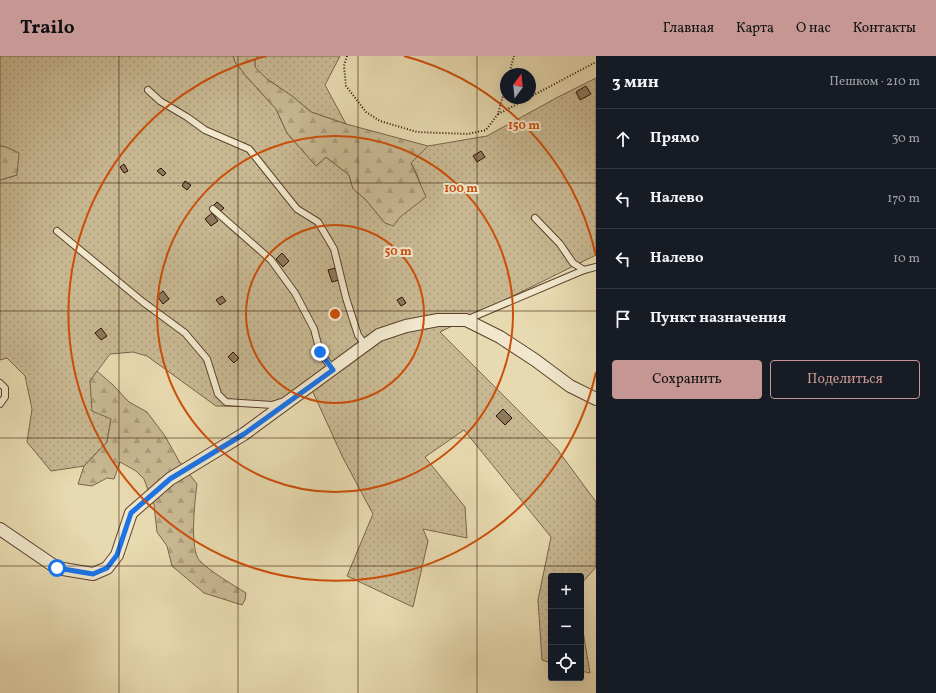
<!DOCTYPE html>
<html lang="ru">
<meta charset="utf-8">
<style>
:root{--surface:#171b24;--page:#20242c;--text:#f1f3f6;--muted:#9ea1a6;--line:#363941;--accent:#c59692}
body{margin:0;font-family:Vollkorn,serif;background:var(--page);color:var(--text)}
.controls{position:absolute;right:12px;bottom:12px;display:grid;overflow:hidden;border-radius:4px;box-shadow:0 4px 16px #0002}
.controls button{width:36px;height:36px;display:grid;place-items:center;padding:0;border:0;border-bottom:1px solid var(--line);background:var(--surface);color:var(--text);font:20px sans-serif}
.compass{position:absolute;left:500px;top:12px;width:36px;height:36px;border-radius:50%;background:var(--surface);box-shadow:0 4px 16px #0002;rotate:15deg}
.stop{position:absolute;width:12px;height:12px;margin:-9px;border:3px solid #1a73e8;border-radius:50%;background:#fff}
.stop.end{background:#1a73e8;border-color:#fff;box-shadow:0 1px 4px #0008}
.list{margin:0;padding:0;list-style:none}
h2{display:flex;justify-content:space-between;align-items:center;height:52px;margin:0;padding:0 16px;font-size:17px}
h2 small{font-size:13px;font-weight:400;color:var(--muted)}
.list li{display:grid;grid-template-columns:26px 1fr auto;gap:12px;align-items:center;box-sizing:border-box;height:60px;padding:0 16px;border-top:1px solid var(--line)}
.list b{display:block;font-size:15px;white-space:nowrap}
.list em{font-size:13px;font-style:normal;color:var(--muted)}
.actions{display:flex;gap:8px;padding:12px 16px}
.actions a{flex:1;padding:9px 0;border:1px solid var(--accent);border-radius:4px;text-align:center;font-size:14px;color:var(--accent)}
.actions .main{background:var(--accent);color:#111}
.icon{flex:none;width:22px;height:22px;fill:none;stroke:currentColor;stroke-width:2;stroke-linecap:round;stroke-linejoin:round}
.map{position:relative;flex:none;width:596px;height:637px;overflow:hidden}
header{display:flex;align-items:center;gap:24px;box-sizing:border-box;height:56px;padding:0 20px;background:var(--accent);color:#111}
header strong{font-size:19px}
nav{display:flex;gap:22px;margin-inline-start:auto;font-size:14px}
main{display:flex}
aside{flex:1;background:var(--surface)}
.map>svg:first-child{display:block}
.grass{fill:url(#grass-dots);stroke:#7a6449}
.forest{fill:url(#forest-firs);stroke:#7a6449}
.building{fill:#8e795c;stroke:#2d1000}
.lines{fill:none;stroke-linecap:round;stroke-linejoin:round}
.lane-casing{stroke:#5c422c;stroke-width:8}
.street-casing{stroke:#5c422c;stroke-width:14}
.path{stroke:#2d1000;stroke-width:2;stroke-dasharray:1 2;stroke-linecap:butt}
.lane{stroke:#f0e7cc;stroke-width:6}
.street{stroke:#f0e7cc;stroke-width:12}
.route{stroke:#1a73e8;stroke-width:5}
.grid{fill:none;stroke:#2d1000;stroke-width:1;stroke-opacity:0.55}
.ring{fill:none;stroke:#cc4e0a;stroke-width:2}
.centre{fill:#cc4e0a;stroke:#f0e7cc;stroke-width:2}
.ring-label{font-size:12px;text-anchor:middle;font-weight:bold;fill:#cc4e0a;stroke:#f0e7cc;stroke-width:4;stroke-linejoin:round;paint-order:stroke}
</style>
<header>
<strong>Trailo</strong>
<nav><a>Главная</a><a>Карта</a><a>О нас</a><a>Контакты</a></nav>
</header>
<main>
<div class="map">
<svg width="596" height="637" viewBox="0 0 596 637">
<defs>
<pattern id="grass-dots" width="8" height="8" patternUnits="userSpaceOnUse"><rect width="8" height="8" fill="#c8b892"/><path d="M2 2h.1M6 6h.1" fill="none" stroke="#ac9d7c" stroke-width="1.8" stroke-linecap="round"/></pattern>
<pattern id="forest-firs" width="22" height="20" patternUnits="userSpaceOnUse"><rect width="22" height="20" fill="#c8b892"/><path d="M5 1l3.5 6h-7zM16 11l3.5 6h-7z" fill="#ac9d7c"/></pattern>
</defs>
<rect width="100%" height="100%" fill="#e8dab0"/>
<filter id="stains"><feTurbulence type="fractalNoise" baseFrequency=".005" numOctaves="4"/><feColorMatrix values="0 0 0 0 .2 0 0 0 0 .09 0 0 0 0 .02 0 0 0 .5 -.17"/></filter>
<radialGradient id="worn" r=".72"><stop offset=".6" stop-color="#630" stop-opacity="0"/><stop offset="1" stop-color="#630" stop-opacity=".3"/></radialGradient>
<g class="grass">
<path d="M0,0h233l2,6 11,14 30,33 11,24 29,33 10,-9 23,18 4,14 12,10 20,24 7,2 29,-38 -4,-13 -6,-11 17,-17 59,-10 71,-39 38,-19v177l-156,77 117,117 39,53v65l-15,17v-8h-30v87l-9,-3 -4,-60 13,-63 -87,-107 -39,27 40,50 2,31 -44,-9 5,12 -15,66 -66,-31 26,-62 -30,-56 -31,-68 -46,17 -50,-1 -69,-50 -14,-4 -23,2 -20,27 21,38 -4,23 -23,24 -33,5 -24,-29 5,-33 -7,-33 -18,-18 -7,2v-180l17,-5 -11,-28 -6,-1z"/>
<path d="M258,0h82l-15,29 21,39 -35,-12 -19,-16 -25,-17 -12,-12v-7z"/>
<path d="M581,563l9,54 -9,-2z"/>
</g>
<g class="forest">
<path d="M233,0h25l-3,4v7l12,12 25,17 19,16 35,12 82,22 -17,17 15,34 -26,20 -7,9 -8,-3 -20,-24 -12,-10 -4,-14 -23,-18 -10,9 -29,-33 -11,-24 -30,-33 -11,-14z"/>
<path d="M0,90l6,1 13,6 -2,22 -17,5z"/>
<path d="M97,315l16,14 16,17 18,10 18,24 14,25 18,23c-2,16 -8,66 3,77 11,11 33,24 46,32l-1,7 -3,5 -38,-12 -32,-27 -5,-20 -10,-14 -3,-27 -10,-26 -8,-8 -16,-9 -6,17 -7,-1 -15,8 -14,-2 6,-18 23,-24 4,-23 -19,-8 -2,-30z"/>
</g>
<g class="building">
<path d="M586,30l5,8 -11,6 -4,-8z"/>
<path d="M481,95l4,6 -8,5 -4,-6z"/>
<path d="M124,108l4,7 -4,2 -4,-6z"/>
<path d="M161,112l5,5 -3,3 -6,-5z"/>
<path d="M185,125l6,4 -4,5 -5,-4z"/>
<path d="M217,146l7,6 -4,4 -7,-6z"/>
<path d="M212,157l6,8 -7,5 -6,-7z"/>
<path d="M282,197l7,8 -6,6 -7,-8z"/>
<path d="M335,212l4,12 -7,2 -4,-12z"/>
<path d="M163,235l6,8 -6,5 -6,-8z"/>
<path d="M222,240l4,5 -6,4 -4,-5z"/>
<path d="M402,241l4,6 -5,3 -4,-6z"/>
<path d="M101,272l6,8 -6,4 -6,-7z"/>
<path d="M233,296l6,6 -5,5 -6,-6z"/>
<path d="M503,353l9,9 -7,7 -9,-9z"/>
</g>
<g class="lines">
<defs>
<g id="lane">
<path d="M148,34l12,11 27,16 18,13 44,19 48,60 21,13 16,27 12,49 12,37 7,10"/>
<path d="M213,153l58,51 24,33 19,36 6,23 13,18"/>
<path d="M535,162l25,26 13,19 11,7"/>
<path d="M57,175l86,71 42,31 22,26 11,35 8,8 46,3 9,-3"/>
<path d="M466,264l118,-50 12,-3"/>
<path d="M0,327l5,5v9l-5,7"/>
</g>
<path id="street" d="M0,473l57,39 36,6 14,-6 10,-13 14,-42 39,-34 74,-45 135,-99 27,-9 32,-6h28l34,17 35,23 35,26 26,13"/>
</defs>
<use href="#lane" class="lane-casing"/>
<use href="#street" class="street-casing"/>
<g class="path">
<path d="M347,0l-3,10 2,20 20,26 14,9 37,11 51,2 18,-4 12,-16 8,-29"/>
<path d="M509,18l5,-18"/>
<path d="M530,41l66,-35"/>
<path d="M498,58l31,-16"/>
</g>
<use href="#lane" class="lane"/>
<use href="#street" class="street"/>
</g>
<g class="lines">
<path class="route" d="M57,512l36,6 14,-6 10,-13 14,-42 39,-34 74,-45 89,-64 -13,-18"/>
</g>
<path class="grid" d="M119,0v637M238,0v637M358,0v637M477,0v637M0,127h596M0,255h596M0,382h596M0,510h596"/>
<g class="ring">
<circle cx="335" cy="258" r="89"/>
<circle cx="335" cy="258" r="178"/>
<path d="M596 316A267 267 0 1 1 266 0M404 0A267 267 0 0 1 596 200"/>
</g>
<circle cx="335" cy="258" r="6" class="centre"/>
<g class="ring-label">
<text x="524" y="73">150 m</text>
<text x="461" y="136">100 m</text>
<text x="398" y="199">50 m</text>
</g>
<rect width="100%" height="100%" filter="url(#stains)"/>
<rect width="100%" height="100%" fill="url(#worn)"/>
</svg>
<div class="controls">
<button>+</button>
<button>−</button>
<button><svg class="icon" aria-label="locate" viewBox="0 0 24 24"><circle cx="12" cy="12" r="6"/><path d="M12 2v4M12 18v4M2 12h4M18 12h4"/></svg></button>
</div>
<svg class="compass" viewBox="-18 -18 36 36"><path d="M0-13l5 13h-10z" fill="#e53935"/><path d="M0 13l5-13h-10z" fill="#9ea1a6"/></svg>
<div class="stop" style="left:57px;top:512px"></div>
<div class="stop end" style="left:320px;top:296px"></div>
</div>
<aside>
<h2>3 мин<small>Пешком · 210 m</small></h2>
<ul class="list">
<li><svg class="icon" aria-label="ahead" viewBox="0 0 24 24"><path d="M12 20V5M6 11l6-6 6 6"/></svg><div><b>Прямо</b></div><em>30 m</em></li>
<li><svg class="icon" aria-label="left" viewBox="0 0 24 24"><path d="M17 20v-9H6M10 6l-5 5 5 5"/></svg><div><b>Налево</b></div><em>170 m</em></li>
<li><svg class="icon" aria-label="left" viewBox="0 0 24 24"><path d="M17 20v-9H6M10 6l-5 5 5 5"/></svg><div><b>Налево</b></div><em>10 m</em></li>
<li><svg class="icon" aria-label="arrive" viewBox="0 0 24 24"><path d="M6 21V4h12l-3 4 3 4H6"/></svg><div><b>Пункт назначения</b></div></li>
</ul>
<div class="actions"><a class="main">Сохранить</a><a>Поделиться</a></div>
</aside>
</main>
